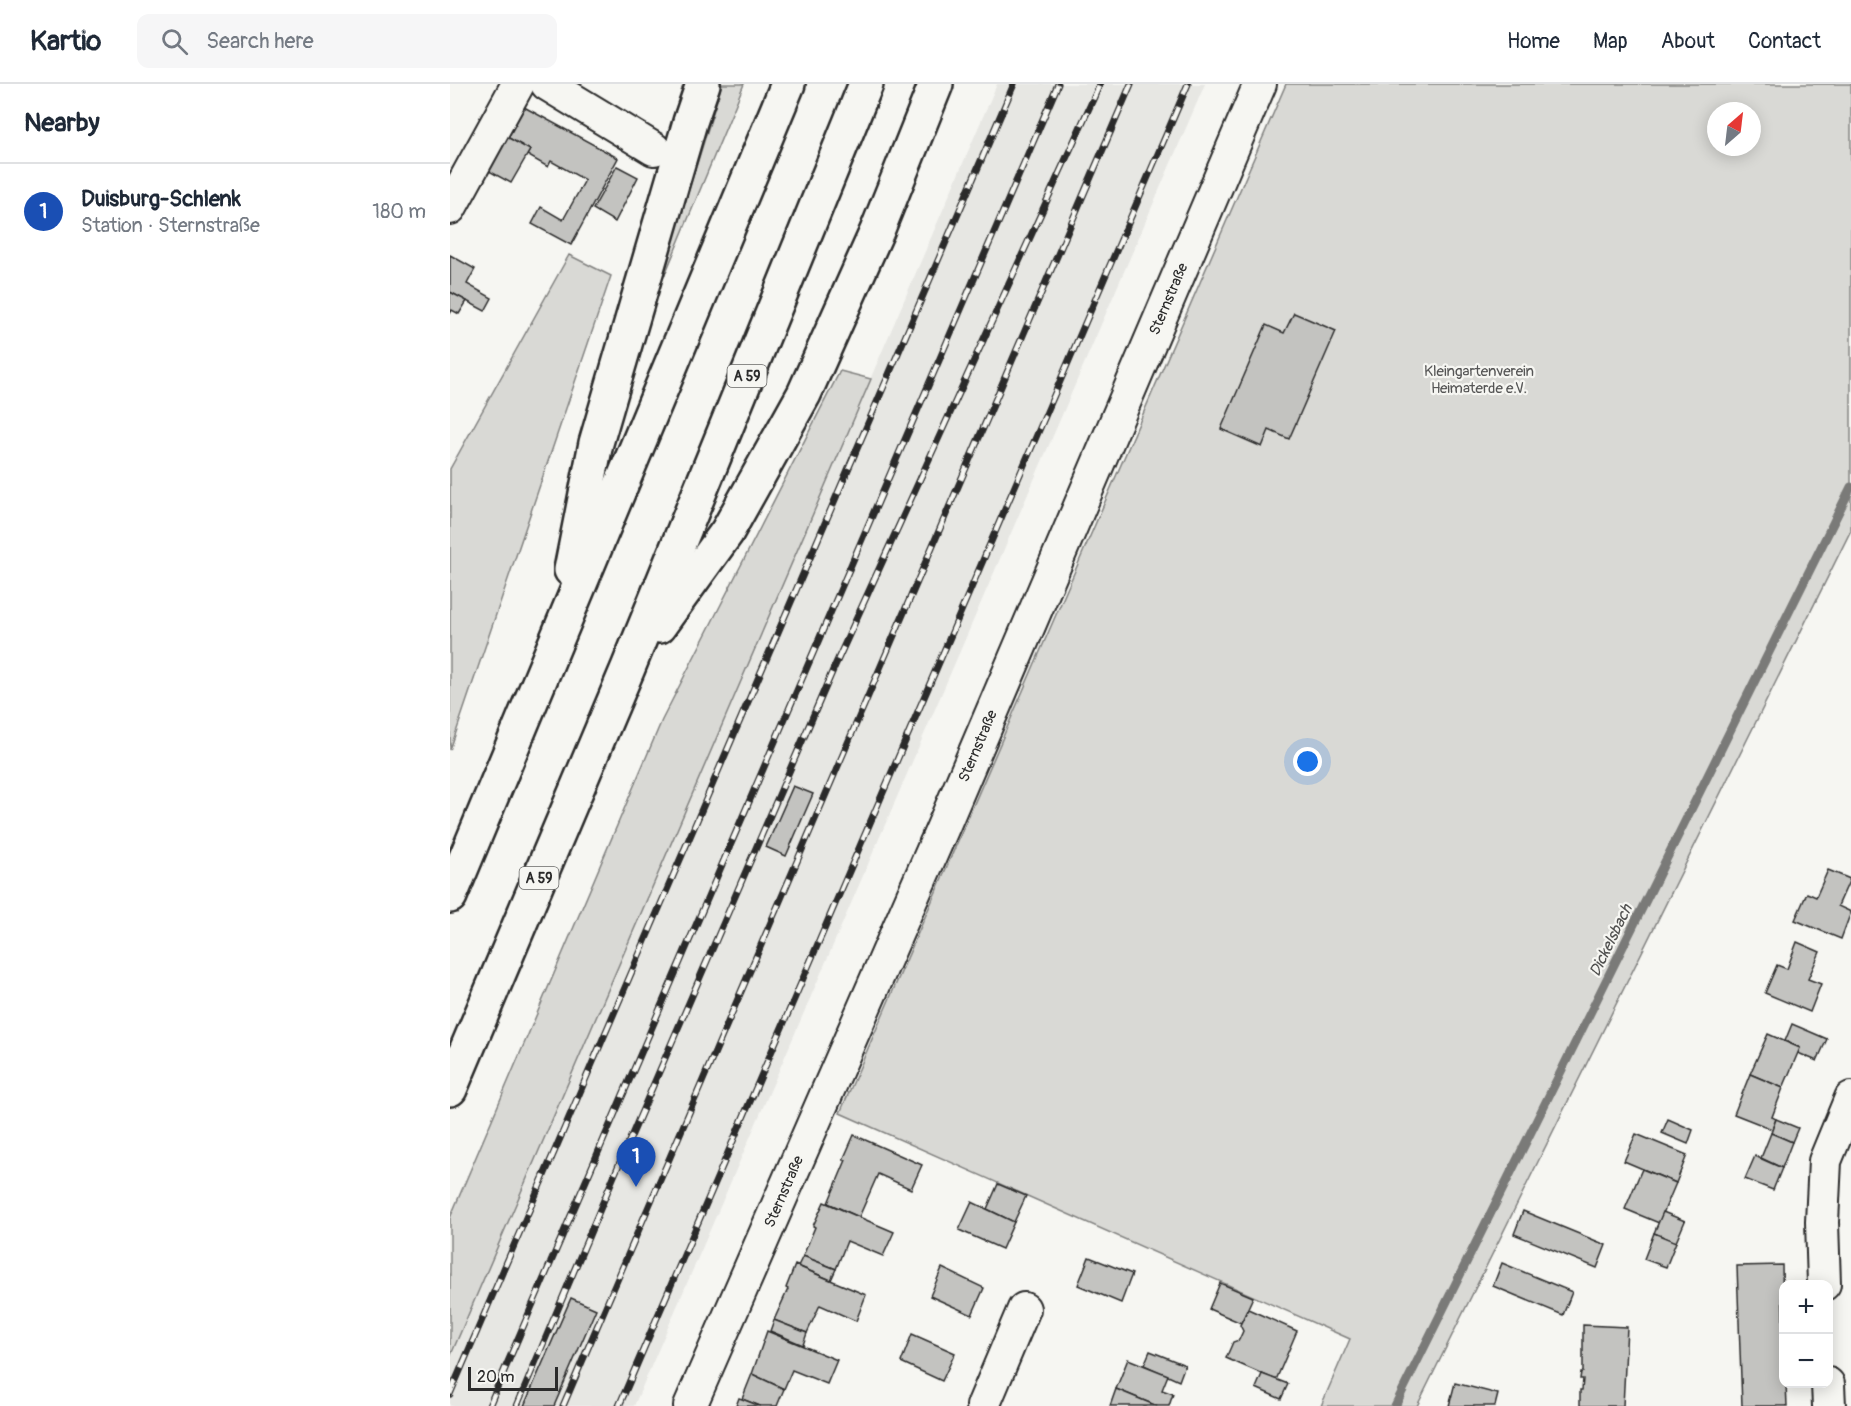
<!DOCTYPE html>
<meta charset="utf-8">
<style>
:root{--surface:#fff;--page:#f6f6f7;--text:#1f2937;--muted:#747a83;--line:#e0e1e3;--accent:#db2777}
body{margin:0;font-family:Pangolin,sans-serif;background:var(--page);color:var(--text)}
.controls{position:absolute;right:18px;bottom:18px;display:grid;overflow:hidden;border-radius:12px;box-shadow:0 3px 15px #0003}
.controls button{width:54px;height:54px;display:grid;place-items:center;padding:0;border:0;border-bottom:2px solid var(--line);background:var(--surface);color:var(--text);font:30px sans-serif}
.compass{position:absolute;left:1257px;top:18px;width:54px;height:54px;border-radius:50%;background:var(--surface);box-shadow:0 3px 15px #0003;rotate:28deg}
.scale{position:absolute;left:18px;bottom:15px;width:90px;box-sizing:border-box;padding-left:6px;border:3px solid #2b2b2b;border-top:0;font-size:16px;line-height:21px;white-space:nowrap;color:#2b2b2b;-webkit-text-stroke:4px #f6f6f2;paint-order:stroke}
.you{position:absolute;left:858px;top:678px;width:21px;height:21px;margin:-15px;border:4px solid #fff;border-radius:50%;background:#1a73e8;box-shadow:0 0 0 9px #1a73e833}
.badge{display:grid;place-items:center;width:39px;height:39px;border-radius:50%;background:var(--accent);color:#fff;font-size:20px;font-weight:700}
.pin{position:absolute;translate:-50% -50px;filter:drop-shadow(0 2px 3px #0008)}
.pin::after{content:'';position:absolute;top:32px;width:21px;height:18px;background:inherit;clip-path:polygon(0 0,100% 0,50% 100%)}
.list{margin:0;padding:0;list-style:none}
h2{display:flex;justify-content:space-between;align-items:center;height:78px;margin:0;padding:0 24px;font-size:26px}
h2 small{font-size:20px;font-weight:400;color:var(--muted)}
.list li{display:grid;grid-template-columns:39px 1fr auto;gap:18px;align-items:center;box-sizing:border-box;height:96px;padding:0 24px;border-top:2px solid var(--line)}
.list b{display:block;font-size:22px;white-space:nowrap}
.list p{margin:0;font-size:20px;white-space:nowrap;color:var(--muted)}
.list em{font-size:20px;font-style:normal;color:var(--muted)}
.icon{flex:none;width:33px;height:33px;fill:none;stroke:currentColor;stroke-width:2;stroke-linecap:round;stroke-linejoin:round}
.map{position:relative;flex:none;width:1401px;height:1322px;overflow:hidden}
header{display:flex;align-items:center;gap:36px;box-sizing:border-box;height:84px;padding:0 30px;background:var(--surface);border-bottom:2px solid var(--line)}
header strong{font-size:28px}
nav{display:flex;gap:33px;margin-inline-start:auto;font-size:21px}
.search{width:420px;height:54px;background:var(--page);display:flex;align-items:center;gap:15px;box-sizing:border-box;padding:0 21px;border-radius:12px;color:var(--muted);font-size:22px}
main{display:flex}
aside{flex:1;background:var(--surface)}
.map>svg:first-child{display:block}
.built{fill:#e7e7e3}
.green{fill:#d9d9d5;stroke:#828280;stroke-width:1.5;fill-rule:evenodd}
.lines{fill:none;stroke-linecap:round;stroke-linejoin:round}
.stream{stroke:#7a7a78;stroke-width:9}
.building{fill:#c3c3c0;stroke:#2b2b2b;stroke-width:1.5}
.minor-casing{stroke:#2b2b2b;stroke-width:36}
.highway-casing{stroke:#2b2b2b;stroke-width:38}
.minor{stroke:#f6f6f2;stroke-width:32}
.highway{stroke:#f6f6f2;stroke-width:33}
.rail-casing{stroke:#2b2b2b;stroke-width:7}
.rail{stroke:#f6f6f2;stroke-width:4.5;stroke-dasharray:14;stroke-linecap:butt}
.labels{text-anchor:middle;stroke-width:4.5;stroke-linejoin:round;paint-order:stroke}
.shield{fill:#f6f6f2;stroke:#686867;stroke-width:1.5}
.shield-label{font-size:14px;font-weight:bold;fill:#2b2b2b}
.street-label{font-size:15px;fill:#2b2b2b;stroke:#f6f6f2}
.park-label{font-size:15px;fill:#565656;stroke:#f6f6f2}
.water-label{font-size:16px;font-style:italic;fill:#525251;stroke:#f6f6f2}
</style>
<header>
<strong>Kartio</strong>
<div class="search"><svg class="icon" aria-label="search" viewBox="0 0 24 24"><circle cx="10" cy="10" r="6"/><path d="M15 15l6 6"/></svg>Search here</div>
<nav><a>Home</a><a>Map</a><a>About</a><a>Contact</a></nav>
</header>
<main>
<aside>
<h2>Nearby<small></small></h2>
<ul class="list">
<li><span class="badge" style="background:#1a4fb4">1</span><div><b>Duisburg-Schlenk</b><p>Station · Sternstraße</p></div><em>180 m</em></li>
</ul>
</aside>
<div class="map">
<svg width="1401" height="1322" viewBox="0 0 1401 1322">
<rect width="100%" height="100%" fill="#f6f6f2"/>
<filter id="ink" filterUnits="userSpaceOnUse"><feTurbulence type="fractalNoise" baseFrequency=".0167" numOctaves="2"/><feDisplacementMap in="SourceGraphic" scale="12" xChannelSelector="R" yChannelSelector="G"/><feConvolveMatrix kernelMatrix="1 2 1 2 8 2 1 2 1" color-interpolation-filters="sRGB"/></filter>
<g filter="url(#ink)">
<path class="built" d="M547,0h208l-571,1322h-184v-49z"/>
<g class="green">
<path d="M272,0h22l-90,217z"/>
<path d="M836,0h565v446l-434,876h-96l29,-67 -510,-226zM1266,27h36v36h-36z"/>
<path d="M119,171l42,21 -161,474v-281z"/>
<path d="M390,287l31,8 -421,978v-139l212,-498z"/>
</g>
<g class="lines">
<path class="stream" d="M945,1322l456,-919"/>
</g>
<g class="building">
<path d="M74,23l94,51 -47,87 -39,-21 9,-17 22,13 22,-40 -34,-19 -3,6 -21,-12 3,-5 -23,-13z"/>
<path d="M57,53l23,13 -19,33 -22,-12z"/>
<path d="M167,82l21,11 -23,45 -22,-13z"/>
<path d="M0,171l25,14 -8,15 25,14 -7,13 -35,-19z"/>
<path d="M0,208l17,9 -8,13 -7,-4 -2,4z"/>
<path d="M844,229l42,18 -47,108 -20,-9 -7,17 -41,-18 45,-104 18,8z"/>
<path d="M343,702l20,8 -27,62 -20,-9z"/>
<path d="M1378,786l22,9 -12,27 13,6 -10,27 -46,-19 12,-27 9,4z"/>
<path d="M1347,858l23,10 -12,27 13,5 -11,28 -45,-19 12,-28 10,4z"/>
<path d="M1342,940l35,15 -10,22 -19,-8 2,-5 -15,-7z"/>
<path d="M1318,950l32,14 -17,40 -33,-14z"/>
<path d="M1300,990l33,14 -11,29 4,2 -4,10 -38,-15z"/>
<path d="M1218,1035l25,11 -5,14 -26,-11z"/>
<path d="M1326,1035l22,9 -6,14 -21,-9z"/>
<path d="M1321,1049l21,9 -10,26 -21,-10z"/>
<path d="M1186,1050l51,21 -11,28 -52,-22z"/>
<path d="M404,1051l68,30 -11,24 -33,-15 -19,43 -31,-14 18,-43h-3z"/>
<path d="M1305,1072l27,12 -9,22 -28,-11z"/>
<path d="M1192,1085l34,14 -17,40 -34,-14z"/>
<path d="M548,1100l28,12 -12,26 -27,-13z"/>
<path d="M374,1118l70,30 -11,24 -36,-15 -11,28 -33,-13 12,-29 -2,-1z"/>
<path d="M522,1118l42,20 -12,27 -43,-19z"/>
<path d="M1073,1127l83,34 -9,23 -83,-34z"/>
<path d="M1213,1128l22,9 -9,21 -22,-9z"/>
<path d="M1204,1149l22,9 -10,25 -22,-8z"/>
<path d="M353,1172l33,13 -5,11 -33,-14z"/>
<path d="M639,1173l43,17 -11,29 -43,-18z"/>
<path d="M1052,1179l70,29 -9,23 -70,-29z"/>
<path d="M345,1181l71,30 -10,26 -36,-16 -13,28 -33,-13 14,-31 -2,-1z"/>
<path d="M1332,1181l2,119h2l1,22h-45l-5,-140z"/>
<path d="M492,1184l42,20 -12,27 -42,-19z"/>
<path d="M770,1199l33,14 -12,26 -32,-14z"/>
<path d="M121,1214l25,11 -42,97h-30z"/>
<path d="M798,1225l49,22 -21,49 -50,-22 7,-16 6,-2 4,-9 -3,-6z"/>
<path d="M324,1236l33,13 -4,12 -33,-14z"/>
<path d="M1133,1241l44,2 -4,79h-43v-16h2l1,-11h-3l1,-7h2z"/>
<path d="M317,1247l70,29 -10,24 -35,-14 -8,19 -32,-15z"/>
<path d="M462,1250l43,19 -13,28 -41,-19z"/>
<path d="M700,1267l35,14 -6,16 -35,-16z"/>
<path d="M678,1275l40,16 -6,15 11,4 -4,12h-12l-41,-17z"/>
<path d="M302,1290l32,15 -7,17h-17l-18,-7z"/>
<path d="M812,1290l26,10 -7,15 -25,-11z"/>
<path d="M1005,1299l43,11 -3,12h-46z"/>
<path d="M666,1305l41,17h-47z"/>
<path d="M289,1314l3,1 18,7h-24z"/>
</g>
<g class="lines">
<defs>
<g id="minor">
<path d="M97,0l107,65"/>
<path d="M0,124l68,-124"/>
<path d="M1374,1200l-2,-62 3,-61 26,-63"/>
<path d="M1378,1300l1,22"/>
<path id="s1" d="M240,1322l253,-579 317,-743"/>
<path d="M533,1322l41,-97"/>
</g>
<g id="highway">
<path d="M121,486l25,-127 94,-321 13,-38"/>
<path d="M209,542l68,-94 77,-138 73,-163 59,-147"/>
<path d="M0,812l338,-812"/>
<path d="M0,1005l178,-421 238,-584"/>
</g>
</defs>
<use href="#minor" class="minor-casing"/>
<use href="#highway" class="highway-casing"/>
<use href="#minor" class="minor"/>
<use href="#highway" class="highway"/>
<defs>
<g id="rail">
<path d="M0,1310l564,-1310"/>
<path d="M39,1322l569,-1322"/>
<path d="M67,1322l97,-230 219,-506 267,-586"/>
<path d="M113,1322l568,-1322"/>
<path d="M169,1322l569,-1322"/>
</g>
</defs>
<use href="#rail" class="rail-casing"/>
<use href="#rail" class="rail"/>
</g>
</g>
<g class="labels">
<g class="shield">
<rect x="277.5" y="281" width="39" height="22" rx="4.5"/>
<rect x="69.5" y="783" width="39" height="22" rx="4.5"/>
</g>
<g class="shield-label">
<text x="297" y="297">A 59</text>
<text x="89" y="799">A 59</text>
</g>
<g class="street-label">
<text dy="5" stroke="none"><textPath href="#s1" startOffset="1206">Sternstraße</textPath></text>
<text dy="5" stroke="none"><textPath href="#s1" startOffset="720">Sternstraße</textPath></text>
<text dy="5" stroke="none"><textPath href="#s1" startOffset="234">Sternstraße</textPath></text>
</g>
<g class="park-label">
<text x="1029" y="292">Kleingartenverein<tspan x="1029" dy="17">Heimaterde e.V.</tspan></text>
</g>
<g class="water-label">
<text transform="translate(1160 856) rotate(-64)" y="6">Dickelsbach</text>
</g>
</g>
</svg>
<div class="controls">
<button>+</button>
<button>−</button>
</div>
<svg class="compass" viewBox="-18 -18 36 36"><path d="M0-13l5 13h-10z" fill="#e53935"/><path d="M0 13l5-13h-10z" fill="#747a83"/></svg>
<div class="scale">20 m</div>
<div class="you"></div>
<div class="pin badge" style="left:186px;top:1103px;background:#1a4fb4">1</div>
</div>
</main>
